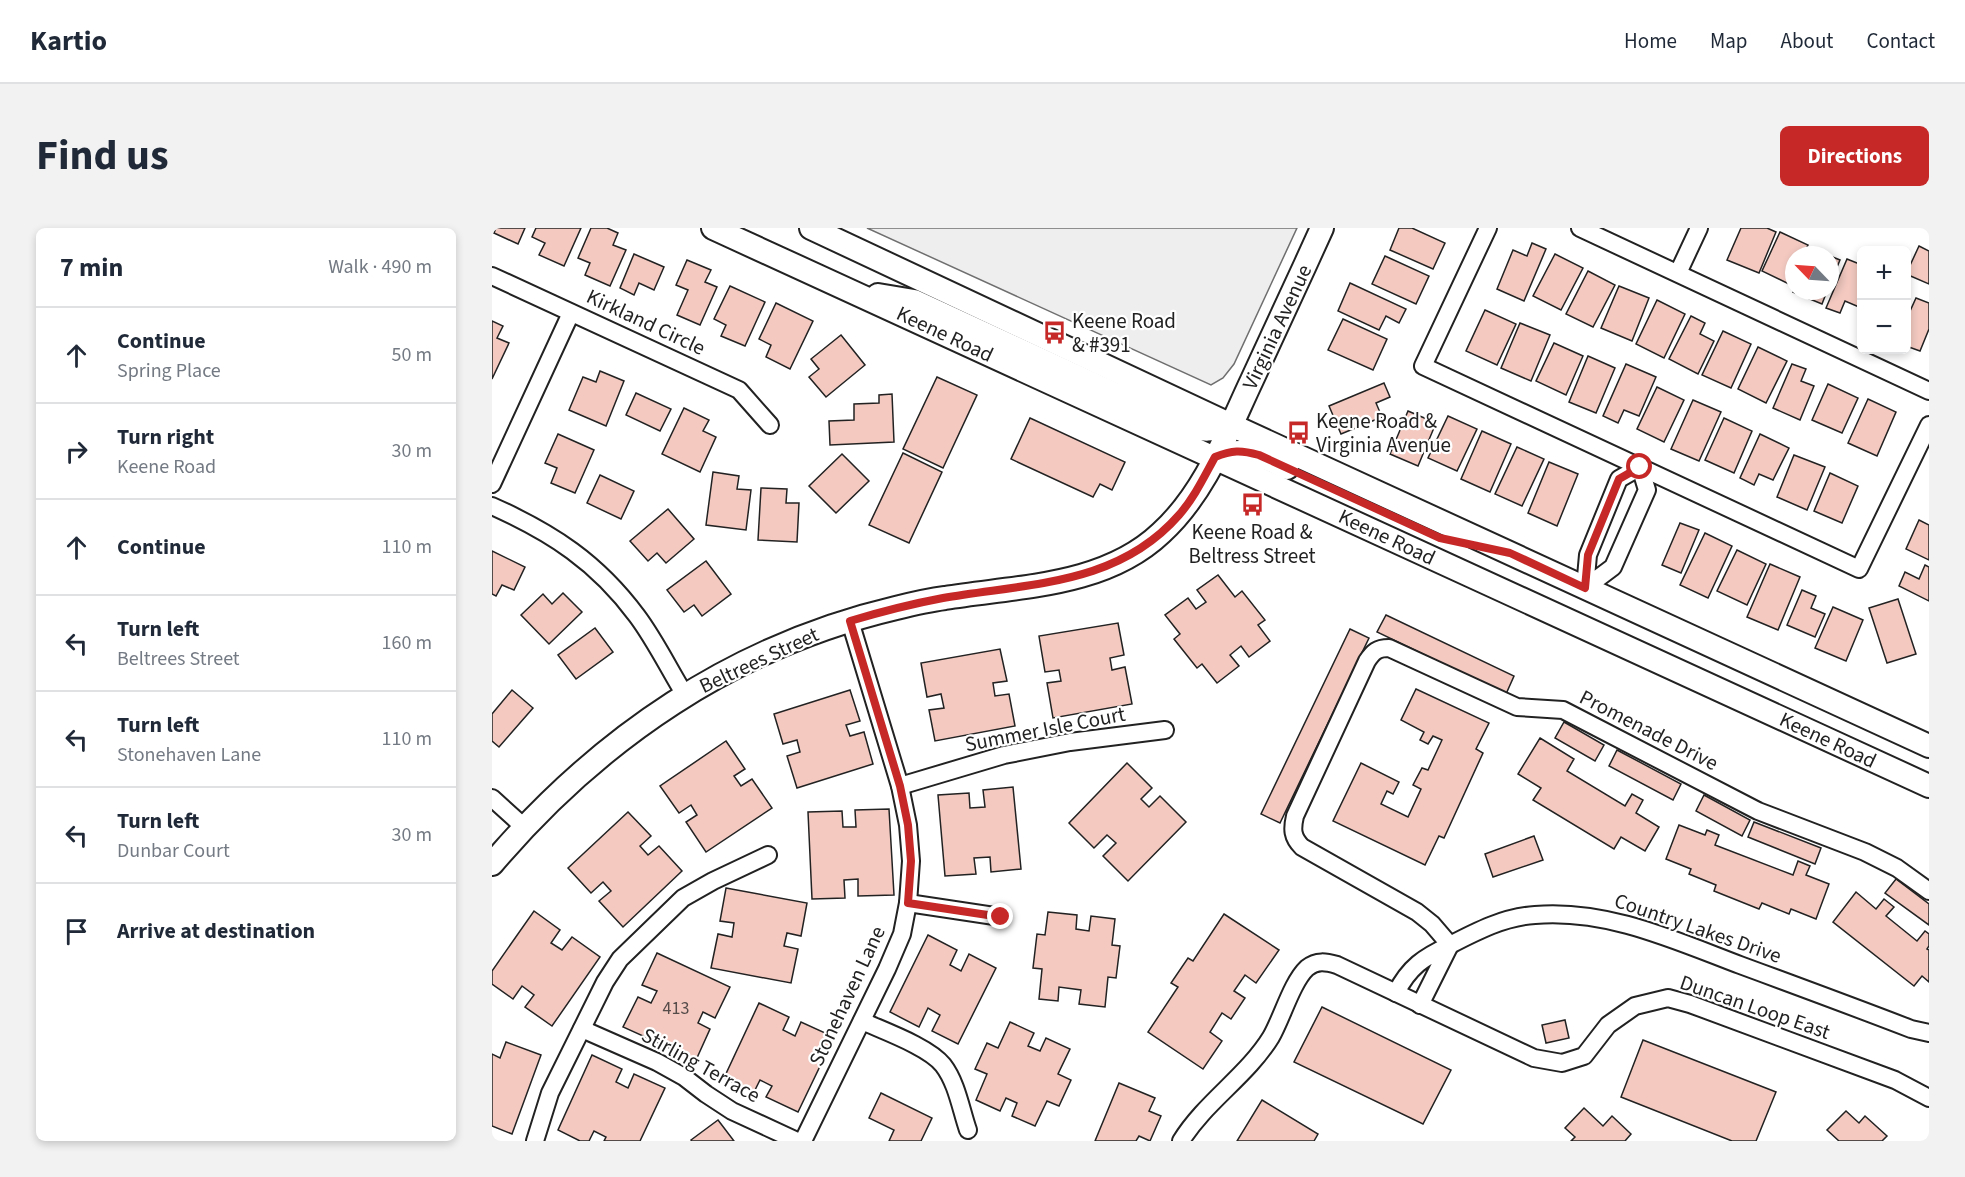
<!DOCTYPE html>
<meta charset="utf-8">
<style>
:root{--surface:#fff;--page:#f2f2f3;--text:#1f2937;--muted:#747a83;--line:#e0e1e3;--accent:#c62828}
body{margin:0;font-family:"Source Sans 3",sans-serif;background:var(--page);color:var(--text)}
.controls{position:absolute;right:18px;top:18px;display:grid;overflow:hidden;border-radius:9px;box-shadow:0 3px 9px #0003}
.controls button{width:54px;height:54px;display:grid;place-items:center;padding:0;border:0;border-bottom:2px solid var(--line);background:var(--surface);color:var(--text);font:30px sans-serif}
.compass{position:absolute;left:1293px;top:18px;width:54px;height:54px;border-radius:50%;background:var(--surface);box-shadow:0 3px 9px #0003;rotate:295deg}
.stop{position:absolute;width:18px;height:18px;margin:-14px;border:4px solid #c62828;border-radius:50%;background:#fff}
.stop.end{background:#c62828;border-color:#fff;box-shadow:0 2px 6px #0008}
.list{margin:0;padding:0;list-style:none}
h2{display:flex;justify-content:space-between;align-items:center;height:78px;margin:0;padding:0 24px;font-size:26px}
h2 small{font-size:20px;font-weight:400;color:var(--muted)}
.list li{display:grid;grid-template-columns:39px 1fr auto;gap:18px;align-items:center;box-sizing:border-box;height:96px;padding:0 24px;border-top:2px solid var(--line)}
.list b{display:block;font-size:22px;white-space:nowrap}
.list p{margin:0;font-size:20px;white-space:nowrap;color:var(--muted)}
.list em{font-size:20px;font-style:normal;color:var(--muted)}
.icon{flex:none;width:33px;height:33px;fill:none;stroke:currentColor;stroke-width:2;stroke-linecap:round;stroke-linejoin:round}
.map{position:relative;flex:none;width:1437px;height:913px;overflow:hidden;border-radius:9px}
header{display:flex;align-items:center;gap:36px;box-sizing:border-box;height:84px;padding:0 30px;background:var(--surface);border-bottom:2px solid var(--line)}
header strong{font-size:28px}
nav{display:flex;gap:33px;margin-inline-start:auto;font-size:21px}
.intro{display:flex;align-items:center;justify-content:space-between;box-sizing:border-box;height:144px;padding:0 36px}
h1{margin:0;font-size:42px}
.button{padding:15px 27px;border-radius:9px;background:var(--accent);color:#fff;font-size:21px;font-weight:700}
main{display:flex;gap:36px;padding:0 36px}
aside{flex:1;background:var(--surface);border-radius:9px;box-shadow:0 3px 9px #0003}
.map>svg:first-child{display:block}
.green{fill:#eee;stroke:#6f6f6f;stroke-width:1.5}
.building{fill:#f3c9c0;stroke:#222;stroke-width:1.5}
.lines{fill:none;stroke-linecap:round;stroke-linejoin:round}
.street-casing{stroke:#222;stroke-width:20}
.secondary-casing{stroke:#222;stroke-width:26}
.street{stroke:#fff;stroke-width:16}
.secondary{stroke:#fff;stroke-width:22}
.route{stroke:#c62828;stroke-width:8}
.labels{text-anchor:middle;stroke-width:4.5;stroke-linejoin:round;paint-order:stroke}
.number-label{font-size:18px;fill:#564c4a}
.poi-label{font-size:21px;fill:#222;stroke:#fff;text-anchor:start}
.street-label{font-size:21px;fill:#222;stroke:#fff}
</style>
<header>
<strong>Kartio</strong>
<nav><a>Home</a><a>Map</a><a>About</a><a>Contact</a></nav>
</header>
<div class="intro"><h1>Find us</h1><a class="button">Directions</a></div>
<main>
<aside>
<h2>7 min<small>Walk · 490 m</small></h2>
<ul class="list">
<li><svg class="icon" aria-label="ahead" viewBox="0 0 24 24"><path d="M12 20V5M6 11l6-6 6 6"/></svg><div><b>Continue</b><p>Spring Place</p></div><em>50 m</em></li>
<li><svg class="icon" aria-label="right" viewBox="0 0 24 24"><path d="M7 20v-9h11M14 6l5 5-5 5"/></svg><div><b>Turn right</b><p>Keene Road</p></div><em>30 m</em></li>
<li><svg class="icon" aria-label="ahead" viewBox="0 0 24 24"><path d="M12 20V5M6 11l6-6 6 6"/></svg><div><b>Continue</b></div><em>110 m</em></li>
<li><svg class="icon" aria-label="left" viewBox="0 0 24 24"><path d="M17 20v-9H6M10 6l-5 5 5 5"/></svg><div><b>Turn left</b><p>Beltrees Street</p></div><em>160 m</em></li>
<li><svg class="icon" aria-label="left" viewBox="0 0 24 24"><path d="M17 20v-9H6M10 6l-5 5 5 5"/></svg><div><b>Turn left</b><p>Stonehaven Lane</p></div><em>110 m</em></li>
<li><svg class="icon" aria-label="left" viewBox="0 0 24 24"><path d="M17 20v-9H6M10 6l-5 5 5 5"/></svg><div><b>Turn left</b><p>Dunbar Court</p></div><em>30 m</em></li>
<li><svg class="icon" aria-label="arrive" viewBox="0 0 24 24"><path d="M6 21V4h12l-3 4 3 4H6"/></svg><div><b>Arrive at destination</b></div></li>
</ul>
</aside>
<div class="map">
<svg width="1437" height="913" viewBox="0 0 1437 913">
<rect width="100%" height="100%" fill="#fff"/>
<path class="green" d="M375,0h430l-63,136 -11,14 -12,7z"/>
<g class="building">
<path d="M4,0h29l-7,16 -24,-11z"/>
<path d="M44,0h45l-17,38 -25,-11 6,-12 -13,-6z"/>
<path d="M99,0h16l11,5 -5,12 13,5 -16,36 -25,-11 5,-12 -12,-5z"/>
<path d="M907,0h13l33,15 -12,26 -43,-19z"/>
<path d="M1249,0h26l9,4 -17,41 -32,-13z"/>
<path d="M1288,4l28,13 -5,10h-9v20l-5,9 -27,-13z"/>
<path d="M1040,15l14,6 -22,52 -27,-12 16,-39 14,6z"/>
<path d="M1427,18l10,5v33l-23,-10z"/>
<path d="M142,26l30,13 -10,23 -15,-7 -5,12 -14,-7z"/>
<path d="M1063,26l28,14 -22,42 -28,-14z"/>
<path d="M893,28l44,20 -13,28 -44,-20z"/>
<path d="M1338,28l10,4 -10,24z"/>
<path d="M1355,31l15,6v36l-3,6 -14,-6 -5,12 -14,-5z"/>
<path d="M195,32l24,10 -6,12 12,5 -17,38 -23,-10 11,-25 -12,-5z"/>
<path d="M1096,43l27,14 -22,42 -27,-13z"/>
<path d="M858,55l56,26 -7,14 -13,-7 -7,14 -41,-19z"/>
<path d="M238,58l35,16 -20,44 -24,-10 5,-11 -12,-6z"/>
<path d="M1127,58l30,12 -17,43 -31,-13z"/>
<path d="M1302,62v1h33l-5,13 -29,-12z"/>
<path d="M1424,70l13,5v26l-9,22 -14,-5v-26z"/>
<path d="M1165,72l28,14 -21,44 -28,-14z"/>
<path d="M284,75l37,18 -23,48 -24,-12 5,-12 -12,-6z"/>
<path d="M993,82l31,14 -19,41 -31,-14z"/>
<path d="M1199,88l14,7 -5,11 14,7 -16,33 -29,-15z"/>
<path d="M851,91l44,20 -14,31 -45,-20z"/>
<path d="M0,93l11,5 -6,12 12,5 -17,36z"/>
<path d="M1028,95l30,12 -19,46 -30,-13z"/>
<path d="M1231,103l28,13 -20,44 -29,-13z"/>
<path d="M349,107l24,30 -39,32 -17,-20 10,-8 -8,-10z"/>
<path d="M1062,115l29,13 -17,39 -30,-14z"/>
<path d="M1266,119l29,14 -21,42 -28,-14z"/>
<path d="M1096,128l27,12 -19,45 -27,-11z"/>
<path d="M1134,136l30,13 -17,39 -15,-6 -6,13 -15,-7z"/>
<path d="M1300,136l14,5 -5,12 13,5 -14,34 -27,-12z"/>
<path d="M108,143l24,10 -18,45 -37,-16 14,-33 13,5z"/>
<path d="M445,149l40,18 -34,73 -40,-19z"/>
<path d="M892,155l6,14 -14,6 6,14 -41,17 -12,-28z"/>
<path d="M1336,156l30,14 -16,35 -30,-13z"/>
<path d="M1165,159l27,13 -20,42 -27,-13z"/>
<path d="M144,165l35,16 -11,22 -34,-16z"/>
<path d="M400,166l2,48 -64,3 -1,-24 25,-1v-16l25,-1v-8z"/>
<path d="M1376,171l28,13 -19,44 -29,-13z"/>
<path d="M1201,172l28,12 -22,49 -28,-12z"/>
<path d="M192,180l25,12 -6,11 13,6 -16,35 -38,-18z"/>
<path d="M916,183l28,12 -18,43 -28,-12z"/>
<path d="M956,188l29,13 -20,42 -29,-13z"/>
<path d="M538,190l95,44 -13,28 -12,-6 -7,13 -82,-38z"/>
<path d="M1232,190l28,13 -18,42 -29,-13z"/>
<path d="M990,203l29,13 -21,48 -29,-13z"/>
<path d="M66,206l36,16 -19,43 -24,-10 6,-15 -12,-5z"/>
<path d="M1268,206l29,14 -16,32 -14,-6 -5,11 -14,-7z"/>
<path d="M1025,219l27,12 -22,47 -27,-12z"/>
<path d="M411,225l39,19 -33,71 -40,-18z"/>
<path d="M350,226l27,27 -33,32 -27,-27z"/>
<path d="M1302,227l31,12 -18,43 -30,-13z"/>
<path d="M1057,234l29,12 -21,52 -29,-13z"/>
<path d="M221,244l26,4 -2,13 14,1 -5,40 -40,-5z"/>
<path d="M1338,245l28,13 -16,37 -28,-12z"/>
<path d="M108,247l34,16 -13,28 -34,-16z"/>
<path d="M269,260l26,1 -1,14h13l-2,39 -39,-2z"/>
<path d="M176,281l26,30 -28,24 -9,-10 -9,8 -18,-20z"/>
<path d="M1427,292l10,5v35l-23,-11z"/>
<path d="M1188,295l19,7 -18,43 -19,-8z"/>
<path d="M1213,305l27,13 -24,52 -28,-13z"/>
<path d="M1245,322l29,14 -19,41 -30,-14z"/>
<path d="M0,323l33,16 -11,23 -12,-5 -6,11 -4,-2z"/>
<path d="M214,333l25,33 -29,22 -8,-11 -10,7 -17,-22z"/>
<path d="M1278,336l30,13 -22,53 -31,-13z"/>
<path d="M1433,337l4,2v34l-30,-15 6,-14 14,7z"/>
<path d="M726,347l17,22 7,-6 23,29 -7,5 12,16 -21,16 -8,-11 -11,9 9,11 -22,17 -15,-19 -5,4 -23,-29 6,-5 -15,-19 23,-17 8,11 10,-7 -9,-12z"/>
<path d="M1310,362l14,6 -5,12 14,6 -10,23 -28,-12z"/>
<path d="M71,365l19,19 -33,32 -28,-29 22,-21 9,10z"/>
<path d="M1406,371l18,55 -29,9 -18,-55z"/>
<path d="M1341,379l30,13 -17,41 -31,-13z"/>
<path d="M894,387l128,61 -8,18 -129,-62z"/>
<path d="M626,395l6,32 -14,3 2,12 13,-3 7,37 -79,14 -6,-35 14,-2 -2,-11 -14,2 -6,-36z"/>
<path d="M103,400l18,24 -37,27 -18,-24z"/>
<path d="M858,401l19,9 -89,185 -19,-9z"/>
<path d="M508,421l7,32 -14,2 2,13 14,-2 6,32 -80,15 -6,-31 15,-2 -3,-14 -14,3 -6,-34z"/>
<path d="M924,461l73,34 -13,26 7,4 -39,85 -5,-2 -14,29 -92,-44 28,-58 38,19 -6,12 -6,-3 -6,13 27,13 13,-28 -8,-4 9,-17 6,2 14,-30 -9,-4 -5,8 -8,-4 4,-8 -23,-12z"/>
<path d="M20,462l21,18 -34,39 -7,-6v-27z"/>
<path d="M358,462l10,31 -14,4 4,11 14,-4 9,32 -76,24 -10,-32 13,-4 -3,-12 -14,4 -9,-30z"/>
<path d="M1072,494l40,23 -9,16 -40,-23z"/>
<path d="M1048,510l34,21 -7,12 58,35 7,-12 11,6 -7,13 23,14 -14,24 -24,-14 -7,12 -81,-49 8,-12 -23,-14z"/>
<path d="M234,513l19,28 -11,7 7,10 11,-7 20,29 -66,44 -20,-30 11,-7 -6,-10 -12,8 -19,-27z"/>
<path d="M1125,522l64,34 -8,16 -64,-34z"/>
<path d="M635,535l25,25 -11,11 8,8 11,-11 26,26 -58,59 -25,-25 13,-13 -9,-8 -13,13 -25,-25z"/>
<path d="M521,559l8,82 -30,3 -1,-15 -16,1 2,16 -31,2 -7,-81 31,-2 1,15 15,-1 -2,-17z"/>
<path d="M1212,567l46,25 -8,16 -46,-25z"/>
<path d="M397,581l5,86 -36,1v-17l-14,1 1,18 -33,1 -4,-87 34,-1 1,16h13l-1,-17z"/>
<path d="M136,584l23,24 -11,10 8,9 11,-9 23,25 -59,56 -24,-26 12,-10 -8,-9 -12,11 -23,-25z"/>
<path d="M1262,594l67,26 -6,16 -67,-27z"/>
<path d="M1187,597l26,10 2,-5 12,5 -4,10 78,30 5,-14 12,5 -4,9 23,9 -13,35 -25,-10 -2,5 -27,-11 -3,6 -45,-18 2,-6 -27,-11 2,-5 -25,-10z"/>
<path d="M1042,608l9,24 -50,17 -8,-23z"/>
<path d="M1404,651l33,25v21l-44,-32z"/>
<path d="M234,660l81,15 -6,33 -14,-3 -3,13 14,3 -7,34 -80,-15 7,-34 14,3 2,-14 -14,-2z"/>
<path d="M1364,664l20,17 8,-10 10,8 -8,9 31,25 8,-10 4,3v12l-2,3 2,1v32l-7,-6 -8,10 -81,-64z"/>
<path d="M42,683l26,19 -9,13 11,7 10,-13 28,20 -48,69 -27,-19 9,-12 -12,-9 -9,13 -21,-15v-13z"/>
<path d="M556,684l29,3 -1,14 13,2 2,-15 24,3 -3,26 8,1 -4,32 -8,-1 -3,30 -26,-3 2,-14 -22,-3 -1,14 -19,-2 3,-30 -9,-1 4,-34 8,1z"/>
<path d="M732,686l55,36 -23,33 -11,-8 -11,16 11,7 -14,21 -9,-6 -12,19 12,9 -19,28 -55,-37 30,-45 -7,-4 17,-25 5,3z"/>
<path d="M436,707l29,15 -7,15 11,6 8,-17 27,14 -38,76 -26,-13 8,-16 -12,-7 -9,19 -29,-15z"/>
<path d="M165,725l73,34 -15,31 -12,-6 -5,11 12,6 -14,31 -73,-33 15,-30 13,6 6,-12 -15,-6z"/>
<path d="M267,775l30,14 -6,13 12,6 6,-14 33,15 -36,75 -32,-15 6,-11 -12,-6 -6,12 -30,-14z"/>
<path d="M830,779l129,63 -28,54 -129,-62z"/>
<path d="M1073,792l4,18 -23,5 -4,-18z"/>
<path d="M518,794l24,11 -6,13 12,5 6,-13 24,11 -12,25 13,6 -12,26 -12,-5 -12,25 -23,-10 5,-13 -11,-5 -6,13 -24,-11 11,-26 -12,-5 12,-26 11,5z"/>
<path d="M1151,812l133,52 -20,49h-24l-111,-44z"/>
<path d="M14,814l35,13 -29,79 -20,-8v-72l8,4z"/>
<path d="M100,827l30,14 -6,13 12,6 6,-14 31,14 -25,53h-36l2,-4 -12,-6 -5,10h-9l-22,-11z"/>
<path d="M627,855l36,15 -6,13 12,5 -11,25 -11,-5 -3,5h-41z"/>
<path d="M389,865l51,25 -11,23h-32l5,-11 -25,-12z"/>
<path d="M770,872l56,34 -4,7h-77z"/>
<path d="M1092,880l19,18 9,-10 19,18 -6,7h-54l4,-4 -10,-9z"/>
<path d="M1354,883l13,12 6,-7 22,20 -5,5h-43l-12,-11z"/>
<path d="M226,892l16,21h-42l-1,-1z"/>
</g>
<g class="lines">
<defs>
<g id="street">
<path d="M996,0l-65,138 436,203 70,-144"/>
<path d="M1088,0l349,163"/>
<path d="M1186,45l21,-45"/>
<path d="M0,48l247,114 31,35"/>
<path d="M1148,239l7,23 -34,77 -28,21 3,-33 31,-76z"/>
<path d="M0,256l79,-171"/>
<path d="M0,278c60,27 105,56 145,110 18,24 32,53 48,79"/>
<path d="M408,558l104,-31 66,-13 95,-12"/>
<path d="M0,570l32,29"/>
<path d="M1437,663l-32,-23 -32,-16 -107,-41 -195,-101 -46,-3 -128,-59c-12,0 -16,4 -22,13l-72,155c-3,13 -3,21 7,31l115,65 15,12 18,21c27,-14 54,-28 85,-30 72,-6 139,25 205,50 57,21 114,42 171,64l18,4"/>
<path d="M416,675l93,14"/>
<path d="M904,765c13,-26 28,-36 54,-48l-30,60"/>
<path d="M370,793c22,10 67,26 81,44 14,18 18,45 25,65"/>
<path d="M90,801l75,33 27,15 22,17 26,17 65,30"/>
<path d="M43,913l15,-48 55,-111 15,-23 63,-61 30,-17 55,-26"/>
<path d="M311,913l84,-172 15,-35 6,-31 3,-42 -3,-36 -8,-39 -50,-165"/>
<path d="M689,913c24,-39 66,-65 90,-104 11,-19 21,-55 36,-69 10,-8 19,-6 30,-3l197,93 28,5 22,-7 24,-31 27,-19 33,-8 22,6 205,76 34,18"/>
</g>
<g id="secondary">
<path d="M221,0l1216,558"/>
<path d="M319,0l420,197 698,321"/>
<path d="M386,67l36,6 270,125c18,5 30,5 47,-1"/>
<path d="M723,229c30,-11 44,-2 72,11"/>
<path d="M0,636c107,-126 242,-218 404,-256 16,-4 33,-8 49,-10 73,-12 159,-11 216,-65 44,-40 66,-100 91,-153 23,-50 47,-101 70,-152"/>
</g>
</defs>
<use href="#street" class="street-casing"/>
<use href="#secondary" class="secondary-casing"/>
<use href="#street" class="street"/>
<use href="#secondary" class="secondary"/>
</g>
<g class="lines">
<path class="route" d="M509,689l-93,-14 3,-42 -3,-36 -8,-39 -50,-165c30,-9 61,-17 93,-23 85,-15 174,-12 236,-83 15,-17 25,-38 36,-58 17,-7 26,-7 44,-2l181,83 70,15 75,35 3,-33 31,-76 21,-12"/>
</g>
<defs>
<symbol id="bus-bare" viewBox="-9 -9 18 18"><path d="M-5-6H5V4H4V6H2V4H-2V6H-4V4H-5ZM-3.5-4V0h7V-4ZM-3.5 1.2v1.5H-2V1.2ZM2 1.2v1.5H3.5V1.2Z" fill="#c62828" stroke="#fff" stroke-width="2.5" paint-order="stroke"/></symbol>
</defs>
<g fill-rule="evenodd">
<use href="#bus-bare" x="546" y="88" width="33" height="33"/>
<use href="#bus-bare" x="790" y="188" width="33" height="33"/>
<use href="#bus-bare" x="744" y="260" width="33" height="33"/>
</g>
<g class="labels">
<g class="number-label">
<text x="184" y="786">413</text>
</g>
<g class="poi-label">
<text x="580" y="100">Keene Road<tspan x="580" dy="24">&amp; #391</tspan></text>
<text x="824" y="200">Keene Road &amp;<tspan x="824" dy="24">Virginia Avenue</tspan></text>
<text x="760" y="311" text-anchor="middle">Keene Road &amp;<tspan x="760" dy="24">Beltress Street</tspan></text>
</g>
<g class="street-label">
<text transform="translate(154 94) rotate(25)" y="7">Kirkland Circle</text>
<text transform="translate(785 99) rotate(-65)" y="7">Virginia Avenue</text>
<text transform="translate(453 106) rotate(25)" y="7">Keene Road</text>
<text transform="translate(895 309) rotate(25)" y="7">Keene Road</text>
<text transform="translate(267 432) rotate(-25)" y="7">Beltrees Street</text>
<text transform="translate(553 501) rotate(-11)" y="7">Summer Isle Court</text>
<text transform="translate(1157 502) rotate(27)" y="7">Promenade Drive</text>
<text transform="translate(1336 512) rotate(25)" y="7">Keene Road</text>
<text transform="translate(1206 700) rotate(19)" y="7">Country Lakes Drive</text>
<text transform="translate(355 768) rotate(-65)" y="7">Stonehaven Lane</text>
<text transform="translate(1263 779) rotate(19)" y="7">Duncan Loop East</text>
<text transform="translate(209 837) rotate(29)" y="7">Stirling Terrace</text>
</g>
</g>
</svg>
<div class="controls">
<button>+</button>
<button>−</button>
</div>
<svg class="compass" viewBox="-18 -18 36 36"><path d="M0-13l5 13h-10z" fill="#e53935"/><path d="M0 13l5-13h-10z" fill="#747a83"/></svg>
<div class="stop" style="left:1148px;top:239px"></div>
<div class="stop end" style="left:509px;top:689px"></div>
</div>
</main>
